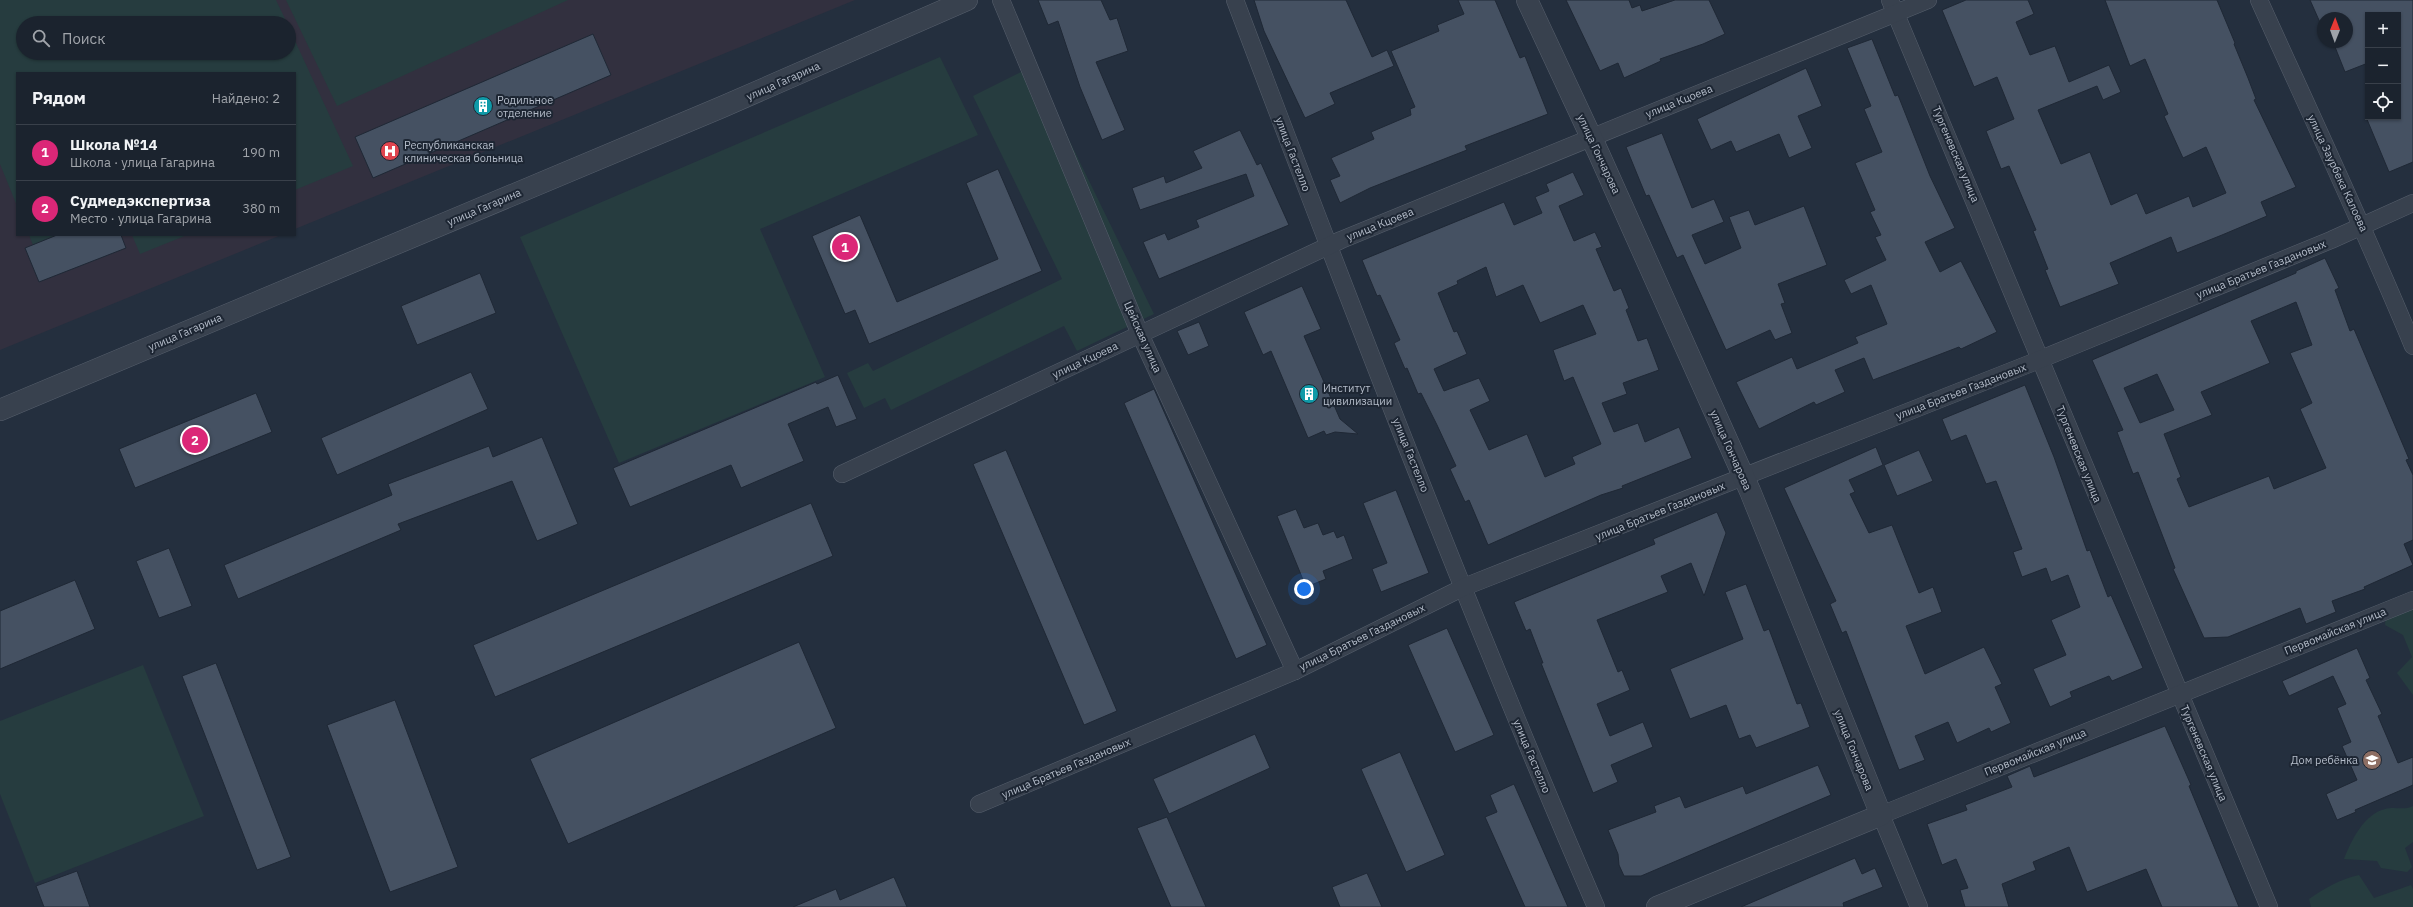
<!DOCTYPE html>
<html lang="ru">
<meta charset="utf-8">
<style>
:root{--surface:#1b232e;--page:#282f3a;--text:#f1f3f6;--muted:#a0a4aa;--line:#39404a;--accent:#db2777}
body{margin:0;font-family:"IBM Plex Sans",sans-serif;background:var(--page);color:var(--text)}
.controls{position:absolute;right:12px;top:12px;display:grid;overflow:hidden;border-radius:0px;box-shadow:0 1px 3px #0004}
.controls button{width:36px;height:36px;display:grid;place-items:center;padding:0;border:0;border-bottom:1px solid var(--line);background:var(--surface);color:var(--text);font:20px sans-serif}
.compass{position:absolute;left:2317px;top:12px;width:36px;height:36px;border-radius:50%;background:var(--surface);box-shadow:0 1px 3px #0004;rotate:1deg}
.you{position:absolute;left:1304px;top:589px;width:14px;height:14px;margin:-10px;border:3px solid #fff;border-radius:50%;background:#1a73e8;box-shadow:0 0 0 6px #1a73e833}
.badge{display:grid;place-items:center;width:26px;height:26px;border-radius:50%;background:var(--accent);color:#fff;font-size:13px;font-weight:700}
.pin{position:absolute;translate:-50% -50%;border:2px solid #fff;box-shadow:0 1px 4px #0006}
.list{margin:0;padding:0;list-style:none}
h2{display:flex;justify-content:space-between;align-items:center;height:52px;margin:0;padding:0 16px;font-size:17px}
h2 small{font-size:13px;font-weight:400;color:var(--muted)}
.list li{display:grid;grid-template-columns:26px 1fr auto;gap:12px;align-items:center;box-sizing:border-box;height:56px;padding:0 16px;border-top:1px solid var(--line)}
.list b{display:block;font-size:15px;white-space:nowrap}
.list p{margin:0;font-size:13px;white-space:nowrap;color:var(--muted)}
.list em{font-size:13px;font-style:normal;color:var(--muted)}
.icon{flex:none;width:22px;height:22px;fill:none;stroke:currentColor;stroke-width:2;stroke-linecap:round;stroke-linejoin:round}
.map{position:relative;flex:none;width:2413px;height:907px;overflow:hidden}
.search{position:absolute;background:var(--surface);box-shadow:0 1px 3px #0004;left:16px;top:16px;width:280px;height:44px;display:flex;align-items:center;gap:10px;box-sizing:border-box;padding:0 14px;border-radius:22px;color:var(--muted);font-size:15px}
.panel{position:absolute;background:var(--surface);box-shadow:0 1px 3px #0004;left:16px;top:72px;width:280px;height:164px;border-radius:0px}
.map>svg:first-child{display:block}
.medical{fill:#32303f;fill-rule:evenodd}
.green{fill:#263c3f}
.building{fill:#455162;stroke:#1f2835;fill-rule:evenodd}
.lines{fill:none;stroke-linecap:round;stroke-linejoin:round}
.minor-casing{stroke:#565f6c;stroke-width:18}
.tertiary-casing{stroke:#565f6c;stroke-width:22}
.minor{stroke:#38414e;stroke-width:17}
.tertiary{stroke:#38414e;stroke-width:21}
.labels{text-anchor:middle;stroke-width:4;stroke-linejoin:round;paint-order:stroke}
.street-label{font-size:11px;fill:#b4bcc9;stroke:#1d2633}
.poi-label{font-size:11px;fill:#b4bcc9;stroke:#1d2633;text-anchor:start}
</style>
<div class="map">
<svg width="2413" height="907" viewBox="0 0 2413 907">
<rect width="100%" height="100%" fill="#242f3e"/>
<path class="medical" d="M0,0h855l-560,229v-156h-278v162h264l-281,115zM23,23h266v30h-266z"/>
<g class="green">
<path d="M0,0h276l11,23h-264v30h266v-25l64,138 -58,24v-117h-278v133l-17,-42z"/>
<path d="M286,0h282l-231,106z"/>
<path d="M940,57l38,78 -218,94 65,148 -206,86 -99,-226z"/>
<path d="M1033,66l121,248 -77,37 -13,-25 -173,84 -6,-12 -21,10 -17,-35 21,-10 5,8 189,-92 -89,-183z"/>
<path d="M29,235h28l-24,10z"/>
<path d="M132,235h55l-47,19z"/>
<path d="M2413,602v93l-16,-22 15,-16 -9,-22 -18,-10 1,-13z"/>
<path d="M143,665l61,151 -169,67 -35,-89v-73z"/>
<path d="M2413,806v36l-8,6 7,19 -5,5 -26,-4 -4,-7 -33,-2c7,-18 20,-45 41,-50 11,-3 17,2 28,-3z"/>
<path d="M2359,875l15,23 37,-13 2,4v18h-102l-2,-8c16,-11 31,-20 50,-24z"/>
</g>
<g class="building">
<path d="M1038,0h63l9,20 7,-2 11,33 -32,11 29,68 -23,10 -22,-53 -22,-66 -10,4z"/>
<path d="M1254,0h92l26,57 15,-7 7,16 -64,27 5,11 -30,14 -41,-87z"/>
<path d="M1458,0h37l25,58 5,-2 23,58 -83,32 2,4 -97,38 -30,15 -10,-23 10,-4 -9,-18 43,-19 -3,-7 40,-17 -1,-6 5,-2 -24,-56 48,-20 -2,-6 27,-11z"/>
<path d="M1566,0h63l3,8 8,-3 2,6 33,-11h34l16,34 -22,10 -43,15 1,2 -37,17 -6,-15 -18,8z"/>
<path d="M1966,0h62l6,14 -18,8 14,33 25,-9 14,36 40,-17 12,27 -18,8 -6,-14 -59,24 23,54 29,-12 21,53 26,-12 9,21 43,-18 4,11 33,-14 -20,-46 -23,11 -19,-42 4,-2 -23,-55 -15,7 -25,-66h112l18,43 -1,1 14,34 8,21 -2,1 42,87 -35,15 6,14 -45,19 -45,18 -6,-16 -61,26 9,21 -59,23 -15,-37 3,-1 -15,-38 3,-1 -27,-64 -8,3 -15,-38 28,-12 -17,-42 -23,10 -32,-77z"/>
<path d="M2310,0h103v162l-24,10 -23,-55h32v-102h-30v48l-23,9 -12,-30h14v-24h-24l-1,9z"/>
<path d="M593,34l18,41 -238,103 -18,-41z"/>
<path d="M1872,39l23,57 3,-1 32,81 25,52 -30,14 15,30 21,-11 36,71 -36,17 -2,-2 -86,33 -9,-22 -29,12 10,22 -29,13 -2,-3 -55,27 -23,-47 56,-25 5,12 61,-26 -3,-6 32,-13 -16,-39 -20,9 -7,-14 42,-20 -11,-23 6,-2 -11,-23 5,-2 -20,-47 27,-11 -18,-43 7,-3 -24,-58z"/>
<path d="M1806,68l16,38 -24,10 14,32 -23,10 -10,-24 -43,18 -5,-11 -20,9 -14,-31z"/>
<path d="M1240,130l17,35 4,-2 28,62 -130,54 -16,-37 22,-9 3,7 31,-13 -3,-7 58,-24 -8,-22 -106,36 -8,-22 32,-12 2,7 36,-15 -9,-17z"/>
<path d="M1662,133l30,75 22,-9 10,23 -32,13 13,29 36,-16 -12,-31 20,-7 6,15 49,-19 23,59 -49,19 7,19 -4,1 11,29 -17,7 -5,-10 -44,20 -43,-95 -6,3 -28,-63 -3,1 -20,-49z"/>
<path d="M998,169l44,102 -173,73 -14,-34 -10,4 -33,-78 48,-21 37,87 101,-43 -32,-76z"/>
<path d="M1573,172l11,23 -25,11 15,35 21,-9 7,15 -6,2 18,42 7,-3 8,20 -3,2 12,31 9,-3 12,32 -36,13 4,11 -25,9 12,29 24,-9 7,19 34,-15 13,31 -70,28 1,2 -22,7 -113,50 -19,-45 -4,2 -15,-33 6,-3 -19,-41 -16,-32 -3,1 -11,-26 -2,1 -11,-26 6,-3 -20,-45 -3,1 -15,-36 142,-58 10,23 28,-12 -7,-16 14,-6 -3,-7zM1486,267l10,30 27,-12 17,38 43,-18 13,29 -43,16 11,31 9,-4 28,67 -29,13 3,7 -30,13 -18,-43 -38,16 -19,-40 20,-9 -11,-23 -35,13 -10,-22 33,-15 -10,-23 -3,1 -16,-39 20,-9 -1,-3z"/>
<path d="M57,235h64l5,13 -87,34 -14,-34z"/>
<path d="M2325,258l14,30 -4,2 15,41 4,-2 55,130 -3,1 7,15v65l-9,4 9,21 -49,22 1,2 -33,12 4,11 -30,12 -6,-16 -72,29 -24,1 -31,-69 2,-1 -37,-96 -5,2 -16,-42 6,-2 -31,-70 204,-87v-2zM2296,302l16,43 -22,8 22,50 -12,6 26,59 -52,21 -5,-13 -80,31 -12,-28 4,-2 -17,-43 48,-19 -11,-23 69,-29 -19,-42zM2157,374l17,36 -34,13 -16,-35z"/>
<path d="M480,273l16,40 -79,32 -16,-39z"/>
<path d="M1302,286l19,43 -17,7 36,83 18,15 -23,-2 -9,3 -2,-4 -16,7 -37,-87 -8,4 -19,-43z"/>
<path d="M1199,322l10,24 -21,9 -11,-24z"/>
<path d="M471,372l17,37 -151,66 -16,-37z"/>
<path d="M838,375l19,44 -21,8 -8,-20 -40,17 16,37 -63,27 -10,-23 -101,42 -17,-39 203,-86 1,2z"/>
<path d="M2025,385l29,72 33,94 3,-1 18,47 3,-2 32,73 -31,13 -3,-5 -39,16 2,5 -22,10 -17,-38 33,-14 -15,-35 29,-13 -12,-32 -17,7 -5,-14 -24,9 -9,-25 9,-3 -26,-68 -10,3 -20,-49 -15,6 -9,-22z"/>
<path d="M1154,389l113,256 -31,14 -112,-256z"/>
<path d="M256,393l16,39 -137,56 -16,-39z"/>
<path d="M542,437l36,87 -41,17 -25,-60 -114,43 3,6 -163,69 -14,-34 168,-70 -4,-11 101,-38 4,11z"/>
<path d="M1876,447l7,18 -34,15 6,12 -5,2 19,39 23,-8 27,68 14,-6 9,25 -36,14 19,48 59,-27 18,37 -7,3 16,36 -20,9 -2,-4 -32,15 -9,-21 -33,14 10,24 -26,10 -53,-139 -4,2 -12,-29 6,-3 -52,-113z"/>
<path d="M1006,450l111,261 -33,14 -111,-261z"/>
<path d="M1919,450l14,31 -36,15 -13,-31z"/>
<path d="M1396,490l33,83 -48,19 -9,-23 15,-6 -24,-60z"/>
<path d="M811,503l22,53 -338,141 -22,-52z"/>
<path d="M1296,509l8,19 14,-5 5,12 11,-4 3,7 7,-3 9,24 -30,12 3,8 -20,8 -29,-71z"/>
<path d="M1717,512l9,21 -22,63 -13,-33 -30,13 7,16 -71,28 21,52 4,-2 8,20 -33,14 13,32 33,-14 10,25 -42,18 7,17 -25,11 -52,-130h2l-13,-34 -4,2 -12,-29 141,-58 -2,-5z"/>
<path d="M169,548l23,58 -33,12 -23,-57z"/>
<path d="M75,580l20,49 -95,40v-58z"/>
<path d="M1746,584l18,47 5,-2 28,75 4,-1 9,24 -54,21 -6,-13 -11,4 -13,-34 -36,14 -20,-50 73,-30 -18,-47z"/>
<path d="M1447,628l47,107 -39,17 -47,-107z"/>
<path d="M799,642l37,86 -268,116 -38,-85z"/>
<path d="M2357,648l13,30 -4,2 16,34 -4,2 20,47 15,-6v28l-58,25 1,2 -19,8 -11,-26 31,-14 -15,-34 9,-4 -14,-34 9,-4 -13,-28 -44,20 -7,-15z"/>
<path d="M216,663l75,194 -34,13 -75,-194z"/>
<path d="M395,700l63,167 -68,25 -63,-167z"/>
<path d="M2165,726l26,59 -2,1 50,121h-77l-16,-38 -59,23 -18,-45 -36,15 3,8 -34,14 7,23h-44l-5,-17 8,-2 -12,-29 -14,6 -15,-41 40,-14 -2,-5 47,-18 -5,-11 23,-10 4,11z"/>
<path d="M1255,734l15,34 -101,46 -16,-35z"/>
<path d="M1400,752l45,103 -39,17 -45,-103z"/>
<path d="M1818,765l13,30 -190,81h-17l-5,-11 -1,-11 -10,-24 48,-18 -2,-6 26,-10 5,12 58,-22 3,8z"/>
<path d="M1514,784l54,123h-43l-40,-90 12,-5 -7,-17z"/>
<path d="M1167,817l39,90h-35l-34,-79z"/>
<path d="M1855,858l7,16 13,-6 8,19 -40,16 1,4h-103z"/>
<path d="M77,871l13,36h-46l-8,-21z"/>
<path d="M1367,873l15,34h-42l-8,-20z"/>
<path d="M894,877l13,30h-114l43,-18 4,11z"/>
</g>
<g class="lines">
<defs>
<g id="minor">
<path d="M1001,0l139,334 155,337"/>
<path d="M1235,0c115,304 232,608 361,907"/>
<path d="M1890,0l379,907"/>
<path d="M2259,0c52,115 106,230 154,346"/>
<path d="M842,474l499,-234 587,-240"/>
<path d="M979,804l316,-133 169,-84 565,-223 302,-124 82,-37"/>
<path d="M1919,907l-38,-92 532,-215"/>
</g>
<g id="tertiary">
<path d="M1527,0l72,154 151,337 131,324 -224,92"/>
<path d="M0,410l722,-303 245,-107"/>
</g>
</defs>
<use href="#minor" class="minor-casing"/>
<use href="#tertiary" class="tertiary-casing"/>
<use href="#minor" class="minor"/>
<use href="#tertiary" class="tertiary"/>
</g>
<defs>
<symbol id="building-disc" viewBox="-11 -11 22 22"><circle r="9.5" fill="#0f9aa8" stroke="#1d2633"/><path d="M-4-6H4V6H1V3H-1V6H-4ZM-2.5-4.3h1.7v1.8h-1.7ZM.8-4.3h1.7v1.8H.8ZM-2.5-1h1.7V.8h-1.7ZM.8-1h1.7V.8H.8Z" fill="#fff"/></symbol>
<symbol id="hospital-disc" viewBox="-11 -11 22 22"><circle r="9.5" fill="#e0444e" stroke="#1d2633"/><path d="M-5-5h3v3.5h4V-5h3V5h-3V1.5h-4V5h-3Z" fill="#fff"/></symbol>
<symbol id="school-disc" viewBox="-11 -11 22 22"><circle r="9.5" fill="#8d6e63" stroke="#1d2633"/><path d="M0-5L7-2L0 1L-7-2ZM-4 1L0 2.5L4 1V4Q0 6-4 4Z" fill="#fff"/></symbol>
</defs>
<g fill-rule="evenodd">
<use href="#building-disc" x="472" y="95" width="22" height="22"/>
<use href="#hospital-disc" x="379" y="140" width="22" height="22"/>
<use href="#building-disc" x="1298" y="383" width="22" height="22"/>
<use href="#school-disc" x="2361" y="749" width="22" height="22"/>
</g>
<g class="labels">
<g class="street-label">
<text transform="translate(783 81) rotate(-24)" y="4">улица Гагарина</text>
<text transform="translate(1679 101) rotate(-22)" y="4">улица Кцоева</text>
<text transform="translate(1293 154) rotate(69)" y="4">улица Гастелло</text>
<text transform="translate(1599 154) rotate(65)" y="4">улица Гончарова</text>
<text transform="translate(1956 154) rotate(67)" y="4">Тургеневская улица</text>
<text transform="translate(2338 173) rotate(65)" y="4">улица Заурбека Калоева</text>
<text transform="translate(484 207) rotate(-23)" y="4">улица Гагарина</text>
<text transform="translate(1380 224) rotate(-22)" y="4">улица Кцоева</text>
<text transform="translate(2261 269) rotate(-22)" y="4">улица Братьев Газдановых</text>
<text transform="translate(185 332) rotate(-23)" y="4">улица Гагарина</text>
<text transform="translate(1143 337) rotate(66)" y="4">Цейская улица</text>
<text transform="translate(1085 360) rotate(-25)" y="4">улица Кцоева</text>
<text transform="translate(1961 391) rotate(-21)" y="4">улица Братьев Газдановых</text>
<text transform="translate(1731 450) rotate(66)" y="4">улица Гончарова</text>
<text transform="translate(2079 454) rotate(68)" y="4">Тургеневская улица</text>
<text transform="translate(1411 455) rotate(68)" y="4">улица Гастелло</text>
<text transform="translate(1660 511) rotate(-22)" y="4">улица Братьев Газдановых</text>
<text transform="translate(2335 631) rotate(-22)" y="4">Первомайская улица</text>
<text transform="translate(1362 637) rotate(-26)" y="4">улица Братьев Газдановых</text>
<text transform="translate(1854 750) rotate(68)" y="4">улица Гончарова</text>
<text transform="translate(2035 752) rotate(-22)" y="4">Первомайская улица</text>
<text transform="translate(2204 753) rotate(67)" y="4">Тургеневская улица</text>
<text transform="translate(1532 756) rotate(67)" y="4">улица Гастелло</text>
<text transform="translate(1066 768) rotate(-23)" y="4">улица Братьев Газдановых</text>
</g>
<g class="poi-label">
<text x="497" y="104">Родильное<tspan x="497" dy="13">отделение</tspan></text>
<text x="404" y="149">Республиканская<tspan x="404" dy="13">клиническая больница</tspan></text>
<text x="1323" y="392">Институт<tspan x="1323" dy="13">цивилизации</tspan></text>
<text x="2358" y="764" text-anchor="end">Дом ребёнка</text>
</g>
</g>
</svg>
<div class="controls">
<button>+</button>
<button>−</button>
<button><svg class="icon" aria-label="locate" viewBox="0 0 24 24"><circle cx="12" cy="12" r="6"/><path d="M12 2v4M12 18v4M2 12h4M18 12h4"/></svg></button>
</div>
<svg class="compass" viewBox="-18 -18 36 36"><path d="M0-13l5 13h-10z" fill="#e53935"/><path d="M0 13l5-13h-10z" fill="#a0a4aa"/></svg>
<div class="you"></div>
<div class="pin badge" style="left:845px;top:247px">1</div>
<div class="pin badge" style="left:195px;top:440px">2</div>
<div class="search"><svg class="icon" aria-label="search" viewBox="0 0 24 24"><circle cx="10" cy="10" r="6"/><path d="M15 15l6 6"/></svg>Поиск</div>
<section class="panel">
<h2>Рядом<small>Найдено: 2</small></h2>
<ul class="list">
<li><span class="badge">1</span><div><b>Школа №14</b><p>Школа · улица Гагарина</p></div><em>190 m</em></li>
<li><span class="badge">2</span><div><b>Судмедэкспертиза</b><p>Место · улица Гагарина</p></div><em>380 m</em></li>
</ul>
</section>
</div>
